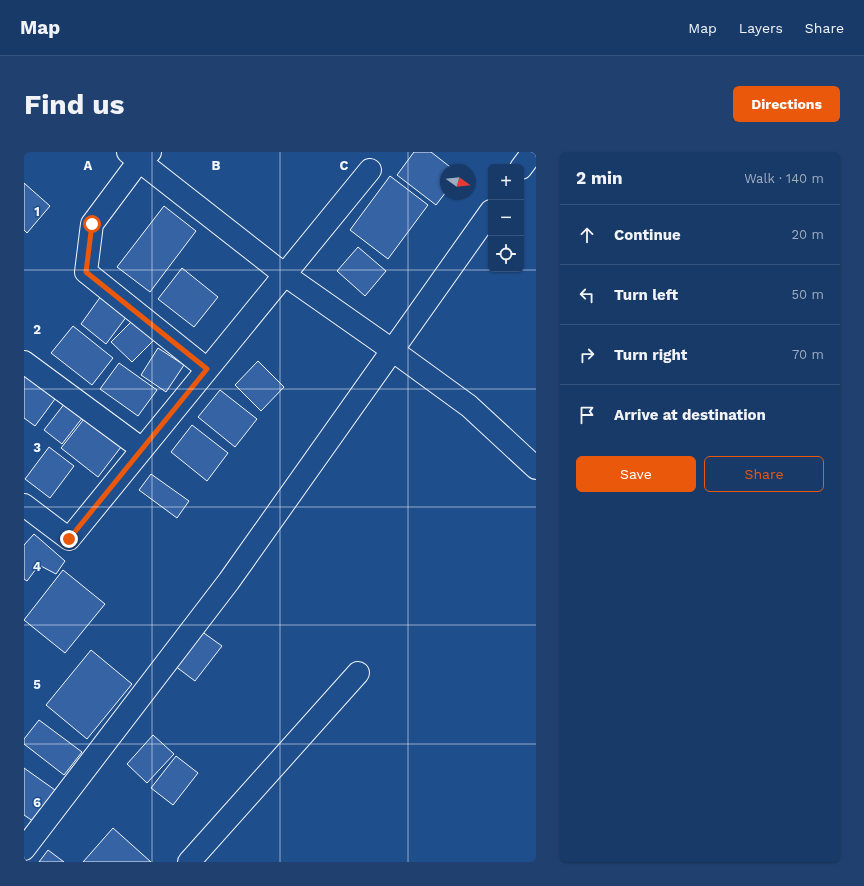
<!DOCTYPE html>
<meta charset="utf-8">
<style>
:root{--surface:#173a69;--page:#20416f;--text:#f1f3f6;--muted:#9eadc0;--line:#36547d;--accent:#ea580c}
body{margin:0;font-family:"Work Sans",sans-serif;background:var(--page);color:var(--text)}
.controls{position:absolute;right:12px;top:12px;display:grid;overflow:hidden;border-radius:6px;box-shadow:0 1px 3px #0004}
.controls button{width:36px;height:36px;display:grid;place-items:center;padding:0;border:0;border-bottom:1px solid var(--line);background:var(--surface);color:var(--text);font:20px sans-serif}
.compass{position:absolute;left:416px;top:12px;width:36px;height:36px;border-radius:50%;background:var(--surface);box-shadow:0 1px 3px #0004;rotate:105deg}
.stop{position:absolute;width:12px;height:12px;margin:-9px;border:3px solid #ea580c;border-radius:50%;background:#fff}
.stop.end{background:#ea580c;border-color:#fff;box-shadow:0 1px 4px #0008}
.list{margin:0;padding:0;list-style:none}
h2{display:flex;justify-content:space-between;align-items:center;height:52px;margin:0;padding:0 16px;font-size:17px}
h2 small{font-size:13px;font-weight:400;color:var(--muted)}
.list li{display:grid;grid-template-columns:26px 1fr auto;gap:12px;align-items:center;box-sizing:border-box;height:60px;padding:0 16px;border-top:1px solid var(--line)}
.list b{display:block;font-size:15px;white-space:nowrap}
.list em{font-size:13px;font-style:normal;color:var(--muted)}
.actions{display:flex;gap:8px;padding:12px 16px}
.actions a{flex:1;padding:9px 0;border:1px solid var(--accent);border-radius:6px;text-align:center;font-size:14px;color:var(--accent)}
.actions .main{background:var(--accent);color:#fff}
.icon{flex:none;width:22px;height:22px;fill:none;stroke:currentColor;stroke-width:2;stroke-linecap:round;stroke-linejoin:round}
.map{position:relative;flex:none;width:512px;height:710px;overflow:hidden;border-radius:6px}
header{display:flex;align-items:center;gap:24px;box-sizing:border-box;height:56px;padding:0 20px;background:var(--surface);border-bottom:1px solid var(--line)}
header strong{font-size:19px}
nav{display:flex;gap:22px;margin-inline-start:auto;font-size:14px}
.intro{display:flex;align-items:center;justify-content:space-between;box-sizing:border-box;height:96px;padding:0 24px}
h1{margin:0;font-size:28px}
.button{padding:10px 18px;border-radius:6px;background:var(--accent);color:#fff;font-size:14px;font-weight:700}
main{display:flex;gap:24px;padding:0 24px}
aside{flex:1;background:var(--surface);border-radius:6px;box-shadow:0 1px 3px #0004}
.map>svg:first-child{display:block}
.building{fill:#3563a3;stroke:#f2f6ff}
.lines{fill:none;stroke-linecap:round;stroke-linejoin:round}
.minor-casing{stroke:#f2f6ff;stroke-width:24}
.minor{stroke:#1f4e8c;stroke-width:22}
.route{stroke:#ea580c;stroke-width:5}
.grid{fill:none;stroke:#f2f6ff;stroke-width:1;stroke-opacity:0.55}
.grid-label{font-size:13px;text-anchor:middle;font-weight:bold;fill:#f2f6ff;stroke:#1f4e8c;stroke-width:3;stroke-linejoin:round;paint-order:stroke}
</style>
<header>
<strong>Map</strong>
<nav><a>Map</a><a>Layers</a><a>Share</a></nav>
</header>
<div class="intro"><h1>Find us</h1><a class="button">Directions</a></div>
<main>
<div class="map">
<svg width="512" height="710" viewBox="0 0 512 710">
<rect width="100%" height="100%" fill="#1f4e8c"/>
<g class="building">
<path d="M390,0h17l23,18h-8v22l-10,13 -39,-30z"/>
<path d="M366,24l38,29 -40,54 -38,-29z"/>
<path d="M0,31l26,23 -23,27 -3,-3z"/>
<path d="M140,54l32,25 -46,61 -33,-25z"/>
<path d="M334,95l28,24 -21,25 -28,-25z"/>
<path d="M158,116l36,29 -24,30 -36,-28z"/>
<path d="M77,144l26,20 -21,28 -25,-20z"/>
<path d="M113,164l21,20 -26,26 -21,-20z"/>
<path d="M49,174l40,32 -21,27 -41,-32z"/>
<path d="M134,196l26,17 -18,27 -25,-17z"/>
<path d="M234,209l26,26 -23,24 -26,-26z"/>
<path d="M95,211l38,27 -19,26 -38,-27z"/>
<path d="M0,223l31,24 -20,27 -11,-8z"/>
<path d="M196,238l37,29 -22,28 -37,-30z"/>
<path d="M41,251l18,14 -21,27 -18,-14z"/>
<path d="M60,267l37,28 -23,30 -37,-29z"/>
<path d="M168,273l36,28 -21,28 -36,-29z"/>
<path d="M25,295l25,19 -24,32 -25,-19z"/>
<path d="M127,322l38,27 -12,17 -38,-28z"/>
<path d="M10,382l31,27 -9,13 -17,-9 -12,16 -3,-2v-34z"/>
<path d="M39,418l42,34 -40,49 -41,-33z"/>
<path d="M177,479l21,15 -27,35 -20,-15z"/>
<path d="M67,498l41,34 -45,55 -41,-34z"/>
<path d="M15,568l43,32 -18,23 -40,-31v-5z"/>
<path d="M129,583l21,19 -27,29 -20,-19z"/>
<path d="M152,604l22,17 -25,32 -22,-17z"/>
<path d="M0,616l31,22 -22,31 -9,-6z"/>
<path d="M89,676l38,34h-68z"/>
<path d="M24,698l16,12h-25z"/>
</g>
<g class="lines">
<defs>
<g id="minor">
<path d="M104,0l157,123 107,75 77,56 67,62"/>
<path d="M126,0l-11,9 -47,63 -6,48 121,97"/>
<path d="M497,16l12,-16"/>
<path d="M0,210l118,87"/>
<path d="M0,353l45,34 301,-369"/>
<path d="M0,697l205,-268 262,-370"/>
<path d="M165,710l169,-189"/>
</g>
</defs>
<use href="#minor" class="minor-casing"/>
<use href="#minor" class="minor"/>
</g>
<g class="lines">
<path class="route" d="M45,387l138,-170 -121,-97 6,-48"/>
</g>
<path class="grid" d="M128,0v710M256,0v710M384,0v710M0,118h512M0,237h512M0,355h512M0,473h512M0,592h512"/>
<g class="grid-label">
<text x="64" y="18">A</text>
<text x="192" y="18">B</text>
<text x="320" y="18">C</text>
<text x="13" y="64">1</text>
<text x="13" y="182">2</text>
<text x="13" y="300">3</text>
<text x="13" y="419">4</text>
<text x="13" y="537">5</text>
<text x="13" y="655">6</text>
</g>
</svg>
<div class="controls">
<button>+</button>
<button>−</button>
<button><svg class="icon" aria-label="locate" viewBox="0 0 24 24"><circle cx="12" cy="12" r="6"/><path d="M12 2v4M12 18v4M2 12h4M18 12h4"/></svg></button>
</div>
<svg class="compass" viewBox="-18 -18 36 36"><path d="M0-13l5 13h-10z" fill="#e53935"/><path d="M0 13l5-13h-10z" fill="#9eadc0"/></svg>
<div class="stop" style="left:68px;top:72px"></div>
<div class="stop end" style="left:45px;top:387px"></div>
</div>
<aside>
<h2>2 min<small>Walk · 140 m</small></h2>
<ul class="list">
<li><svg class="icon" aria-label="ahead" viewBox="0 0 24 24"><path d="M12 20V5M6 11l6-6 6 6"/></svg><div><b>Continue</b></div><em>20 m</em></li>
<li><svg class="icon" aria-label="left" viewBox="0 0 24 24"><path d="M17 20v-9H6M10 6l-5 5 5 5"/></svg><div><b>Turn left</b></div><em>50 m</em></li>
<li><svg class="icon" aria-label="right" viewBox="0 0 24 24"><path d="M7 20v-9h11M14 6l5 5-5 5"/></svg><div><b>Turn right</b></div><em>70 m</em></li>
<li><svg class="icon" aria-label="arrive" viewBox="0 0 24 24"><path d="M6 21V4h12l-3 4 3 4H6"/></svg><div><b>Arrive at destination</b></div></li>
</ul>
<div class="actions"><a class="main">Save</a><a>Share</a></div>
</aside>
</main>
